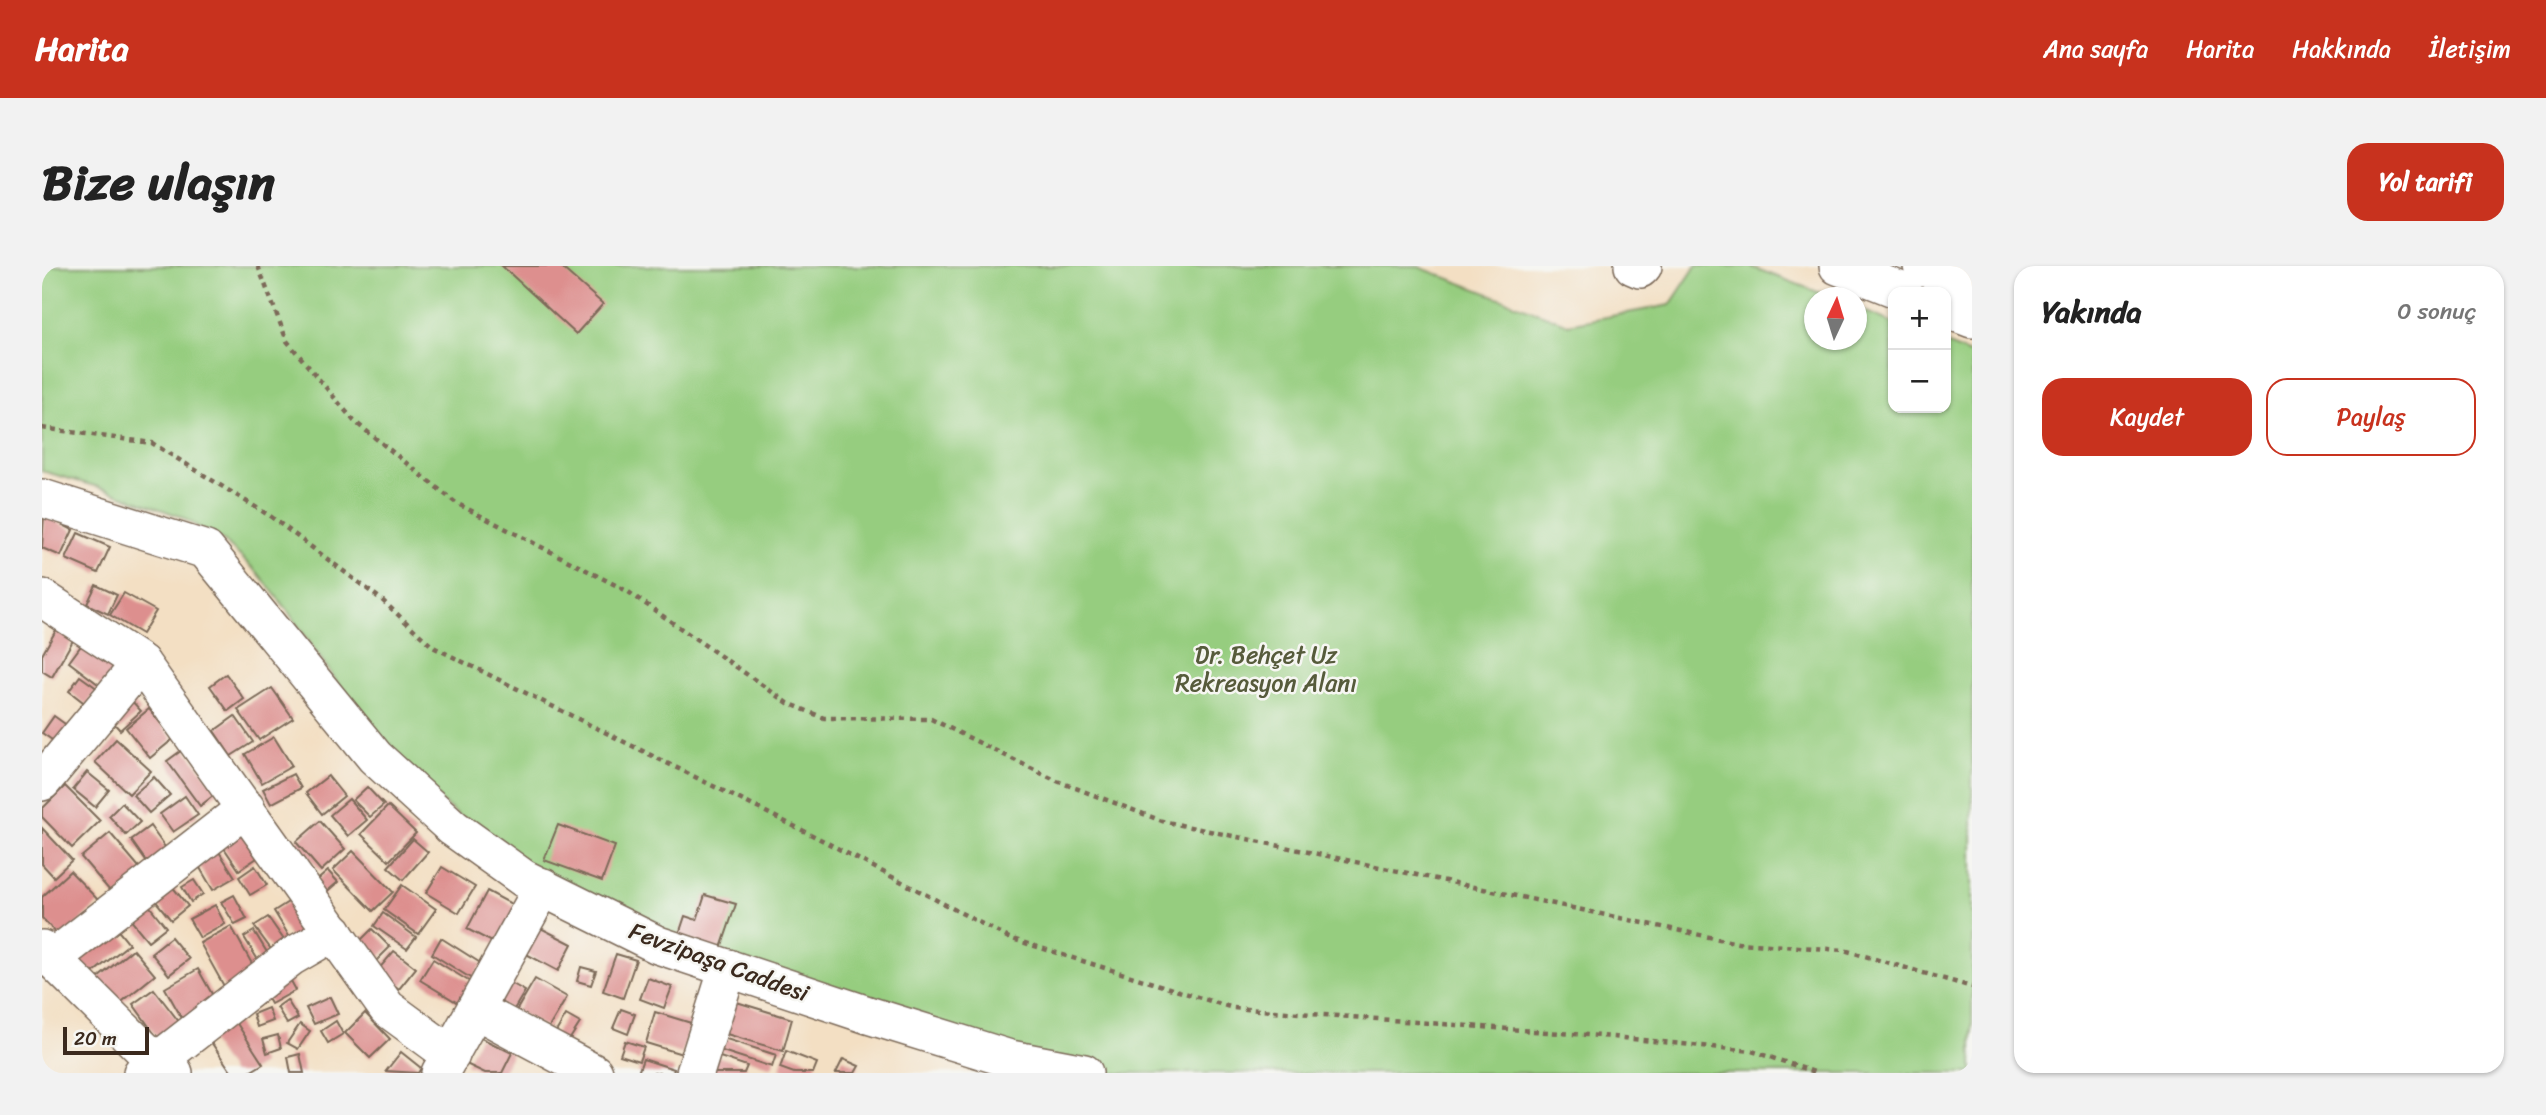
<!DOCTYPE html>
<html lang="tr">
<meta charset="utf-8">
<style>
:root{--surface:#fff;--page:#f2f2f2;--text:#222;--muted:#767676;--line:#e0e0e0;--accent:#c8321e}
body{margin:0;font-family:Sriracha,sans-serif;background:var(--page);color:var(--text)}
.controls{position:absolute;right:21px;top:21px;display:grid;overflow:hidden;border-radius:14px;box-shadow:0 2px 5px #0004}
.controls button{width:63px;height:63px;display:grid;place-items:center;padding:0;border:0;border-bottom:2px solid var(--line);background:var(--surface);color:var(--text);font:35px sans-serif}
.compass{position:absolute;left:1762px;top:21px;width:63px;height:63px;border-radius:50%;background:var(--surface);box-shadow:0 2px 5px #0004;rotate:4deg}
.scale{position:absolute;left:21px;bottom:18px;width:86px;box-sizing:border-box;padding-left:7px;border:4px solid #3b2a1e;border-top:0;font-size:19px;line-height:24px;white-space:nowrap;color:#3b2a1e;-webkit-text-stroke:5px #f6f6f2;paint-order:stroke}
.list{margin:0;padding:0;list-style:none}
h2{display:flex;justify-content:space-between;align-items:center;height:91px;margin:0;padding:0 28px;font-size:30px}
h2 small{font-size:23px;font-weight:400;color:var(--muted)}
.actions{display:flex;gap:14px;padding:21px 28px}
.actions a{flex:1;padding:16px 0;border:2px solid var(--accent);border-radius:21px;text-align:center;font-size:24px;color:var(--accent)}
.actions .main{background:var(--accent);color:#fff}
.map{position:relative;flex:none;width:1930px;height:807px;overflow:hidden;border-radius:21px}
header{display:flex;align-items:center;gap:42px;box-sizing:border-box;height:98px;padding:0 35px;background:var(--accent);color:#fff}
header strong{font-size:33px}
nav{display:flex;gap:38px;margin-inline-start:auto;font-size:24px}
.intro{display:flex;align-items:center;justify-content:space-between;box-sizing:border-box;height:168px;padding:0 42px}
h1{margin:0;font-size:49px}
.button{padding:18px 32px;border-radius:21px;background:var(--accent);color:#fff;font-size:24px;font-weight:700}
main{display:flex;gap:42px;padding:0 42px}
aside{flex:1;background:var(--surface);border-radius:21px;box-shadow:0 2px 5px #0004}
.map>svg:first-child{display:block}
.green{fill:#96cd7f;stroke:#687c4e;stroke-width:2}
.building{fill:#dd8f8e}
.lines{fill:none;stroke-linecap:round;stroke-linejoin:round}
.minor-casing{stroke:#7b6958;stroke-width:40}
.path{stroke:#7b6958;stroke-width:4.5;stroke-dasharray:5 5;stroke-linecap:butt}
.minor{stroke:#fff;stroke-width:37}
.labels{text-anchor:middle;stroke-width:5;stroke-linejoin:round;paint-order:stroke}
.park-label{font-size:24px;fill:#565b3b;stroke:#f6f6f2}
.street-label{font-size:24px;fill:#3b2a1e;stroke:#f6f6f2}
</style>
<header>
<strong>Harita</strong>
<nav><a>Ana sayfa</a><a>Harita</a><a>Hakkında</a><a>İletişim</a></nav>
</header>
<div class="intro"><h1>Bize ulaşın</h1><a class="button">Yol tarifi</a></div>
<main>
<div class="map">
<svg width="1930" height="807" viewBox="0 0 1930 807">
<rect width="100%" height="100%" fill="#f6f6f2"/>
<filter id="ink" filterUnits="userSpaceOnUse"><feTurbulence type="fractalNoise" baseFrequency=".0143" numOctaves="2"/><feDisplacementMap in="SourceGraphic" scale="14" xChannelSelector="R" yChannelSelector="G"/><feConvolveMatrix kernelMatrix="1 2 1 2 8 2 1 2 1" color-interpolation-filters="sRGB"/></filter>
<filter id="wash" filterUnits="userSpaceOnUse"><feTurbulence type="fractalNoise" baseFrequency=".00686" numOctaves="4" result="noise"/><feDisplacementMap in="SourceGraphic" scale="28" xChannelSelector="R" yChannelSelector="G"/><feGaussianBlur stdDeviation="1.57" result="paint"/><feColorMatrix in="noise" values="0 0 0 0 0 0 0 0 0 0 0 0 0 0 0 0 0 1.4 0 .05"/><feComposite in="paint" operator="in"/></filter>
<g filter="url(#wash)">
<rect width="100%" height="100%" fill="#f3dfc3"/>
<path class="green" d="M0,0h1374l152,58 102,-19 26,-39h53l82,31 -17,1v42h42l1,-32 36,15v85h53v-64l26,11v718h-878l-228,-57 -321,-133 -149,-117 -109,-156 -29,-37 -33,-31 -46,-26 -74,-27 -63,-18z"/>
<g id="blocks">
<g class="building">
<path d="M460,0h58l43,38 -27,30z"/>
<path d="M2,249l29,15 -12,26 -19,-8z"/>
<path d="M36,267l32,14 -12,26 -32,-14z"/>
<path d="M54,319l21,10 -9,19 -21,-10z"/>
<path d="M82,327l32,18 -14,23 -32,-19z"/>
<path d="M17,359l17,10 -24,42 -10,-6v-16z"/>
<path d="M41,377l33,24 -14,20 -33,-25z"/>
<path d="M184,408l18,25 -16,12 -18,-25z"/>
<path d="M38,410l18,13 -11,16 -18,-14z"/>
<path d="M230,422l21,30 -34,22 -21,-30z"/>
<path d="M89,434l10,11 -21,19 -10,-11z"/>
<path d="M107,443l24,30 -23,19 -24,-30z"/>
<path d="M12,450l18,13 -11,17 -19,-13z"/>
<path d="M193,450l18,26 -22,14 -17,-25z"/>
<path d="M232,471l18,29 -30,17 -17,-29z"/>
<path d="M74,473l35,32 -22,23 -34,-32z"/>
<path d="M143,482l33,44 -18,14 -33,-45z"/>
<path d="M45,506l22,18 -14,17 -22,-18z"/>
<path d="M251,508l8,14 -30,16 -8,-15z"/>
<path d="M286,510l16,20 -22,18 -16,-21z"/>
<path d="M112,511l16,18 -21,18 -16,-18z"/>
<path d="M23,520l35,35 -28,27 -30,-31v-8z"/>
<path d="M325,521l17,18 -14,12 -17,-17z"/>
<path d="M143,530l13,19 -25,17 -13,-18z"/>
<path d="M307,533l18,21 -19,16 -18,-21z"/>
<path d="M80,537l18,19 -14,13 -17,-19z"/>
<path d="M346,540l28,27 -27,28 -28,-27z"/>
<path d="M278,555l25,28 -24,22 -25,-29z"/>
<path d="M206,558l18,28 -27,18 -19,-28z"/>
<path d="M516,559l57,21 -13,35 -58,-21z"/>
<path d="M108,560l22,31 -19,14 -22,-31z"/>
<path d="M0,562l30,32 -18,17 -12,-13z"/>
<path d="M68,567l34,40 -28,25 -35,-41z"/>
<path d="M371,573l15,13 -25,28 -15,-13z"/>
<path d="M172,578l21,33 -22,13 -20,-34z"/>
<path d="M311,585l40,41 -20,19 -40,-41z"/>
<path d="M213,600l12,19 -17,10 -11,-18z"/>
<path d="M400,601l33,20 -16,26 -33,-20z"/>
<path d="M28,605l30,31 -38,37 -20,-21v-21z"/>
<path d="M286,605l10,11 -21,18 -10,-11z"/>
<path d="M152,614l9,14 -12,8 -9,-15z"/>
<path d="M129,619l17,21 -17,14 -17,-21z"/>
<path d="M360,619l34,24 -18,25 -34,-24z"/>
<path d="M445,625l30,16 -21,37 -29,-15z"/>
<path d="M259,628l19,31 -28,16 -18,-30z"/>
<path d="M192,629l13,24 -12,6 -14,-23z"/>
<path d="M663,629l31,9 -16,47 -42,-14 7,-21 12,4z"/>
<path d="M101,632l23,29 -18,14 -23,-28z"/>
<path d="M173,639l10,19 -25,14 -11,-19z"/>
<path d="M341,647l33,24 -9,12 -33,-23z"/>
<path d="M226,651l21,30 -13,9 -22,-30z"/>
<path d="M66,652l21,26 -39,31 -21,-26z"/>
<path d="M487,656l43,22 -14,27 -43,-23z"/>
<path d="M189,660l25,45 -31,17 -25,-45z"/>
<path d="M330,663l18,18 -21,21 -17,-19z"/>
<path d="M212,665l17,28 -10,6 -17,-28z"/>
<path d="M129,671l18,22 -20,16 -18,-22z"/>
<path d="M399,672l41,26 -10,15 -40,-25z"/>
<path d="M91,683l22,26 -36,29 -21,-26z"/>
<path d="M352,685l22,17 -17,21 -22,-18z"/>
<path d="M574,688l20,6 -13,38 -20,-7z"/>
<path d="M391,693l42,26 -12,21 -43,-26z"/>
<path d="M539,701l15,4 -5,14 -14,-4z"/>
<path d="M156,703l19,34 -33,19 -19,-34z"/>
<path d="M244,706l10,18 -25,14 -10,-18z"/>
<path d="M606,712l24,9 -8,21 -24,-9z"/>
<path d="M493,713l32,18 -19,32 -32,-18z"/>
<path d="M467,716l16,9 -12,20 -16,-9z"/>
<path d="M112,723l29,38 -22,16 -28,-39z"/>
<path d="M288,731l8,17 -24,10 -8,-16z"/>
<path d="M245,734l11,18 -11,6 -10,-17z"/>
<path d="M688,734l62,19 -9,32 -63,-19z"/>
<path d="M226,742l5,13 -16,6 -4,-13z"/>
<path d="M579,743l14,5 -7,20 -15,-6z"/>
<path d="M613,746l36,11 -9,31 -36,-11z"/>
<path d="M323,747l25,26 -20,19 -25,-25z"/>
<path d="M524,749l14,8 -14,22 -13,-8z"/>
<path d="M294,755l7,13 -15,9 -7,-12z"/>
<path d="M194,756l27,42 -15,9h-16l-23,-34z"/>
<path d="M258,758l10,7 -12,18 -11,-6z"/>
<path d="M236,769l3,13 -14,5 -4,-14z"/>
<path d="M675,770l59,19 -4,12 -59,-19z"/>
<path d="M437,771l33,16 -10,20h-17l-19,-9z"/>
<path d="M583,775l19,6 -5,14 -19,-6z"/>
<path d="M744,785l31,12 -4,10h-19l-14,-5z"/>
<path d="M359,786l20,16 -3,5 -32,-2z"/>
<path d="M258,788l4,19h-13l-3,-16z"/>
<path d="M669,788l36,12 -3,7h-35z"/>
<path d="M601,793l31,10 -1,4h-35z"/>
<path d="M801,793l16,7 -4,7h-19z"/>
</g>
</g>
</g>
<g filter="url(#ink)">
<use href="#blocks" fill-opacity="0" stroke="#7b6958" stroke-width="2"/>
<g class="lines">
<defs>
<g id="minor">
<path d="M1591,0l7,3 3,-3"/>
<path d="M1796,0l66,26"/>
<path d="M1880,0l50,23"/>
<path d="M1904,43l26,10"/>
<path d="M0,232l164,52 169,207 78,71 70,50 135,67 210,70 142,44 74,14"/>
<path d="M0,332l99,65 246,345 64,47"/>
<path d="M0,516l99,-119"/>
<path d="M0,683l113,112 19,12"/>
<path d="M11,692l193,-150"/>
<path d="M434,744l118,63"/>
<path d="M100,807l149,-116 43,-25"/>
<path d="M398,807l103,-186"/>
<path d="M653,807l33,-105"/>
</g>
</defs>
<use href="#minor" class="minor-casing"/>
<g class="path">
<path d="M216,0l29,75 67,80 102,82 171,88 161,112 36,15 107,1 126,62 105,40 576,122 106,7 128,37"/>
<path d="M0,162l110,15 118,73 112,84 51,47 383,190 193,101 224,70 380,29 139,14 65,22"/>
</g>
<use href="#minor" class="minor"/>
</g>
</g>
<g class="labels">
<g class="park-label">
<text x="1224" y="397">Dr. Behçet Uz<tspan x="1224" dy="28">Rekreasyon Alanı</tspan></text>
</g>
<g class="street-label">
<text transform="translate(677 696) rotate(20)" y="8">Fevzipaşa Caddesi</text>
</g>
</g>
</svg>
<div class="controls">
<button>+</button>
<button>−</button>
</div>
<svg class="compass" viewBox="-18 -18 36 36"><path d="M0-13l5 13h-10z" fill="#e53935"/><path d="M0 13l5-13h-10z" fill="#767676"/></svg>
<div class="scale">20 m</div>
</div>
<aside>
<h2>Yakında<small>0 sonuç</small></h2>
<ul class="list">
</ul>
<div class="actions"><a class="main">Kaydet</a><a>Paylaş</a></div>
</aside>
</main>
